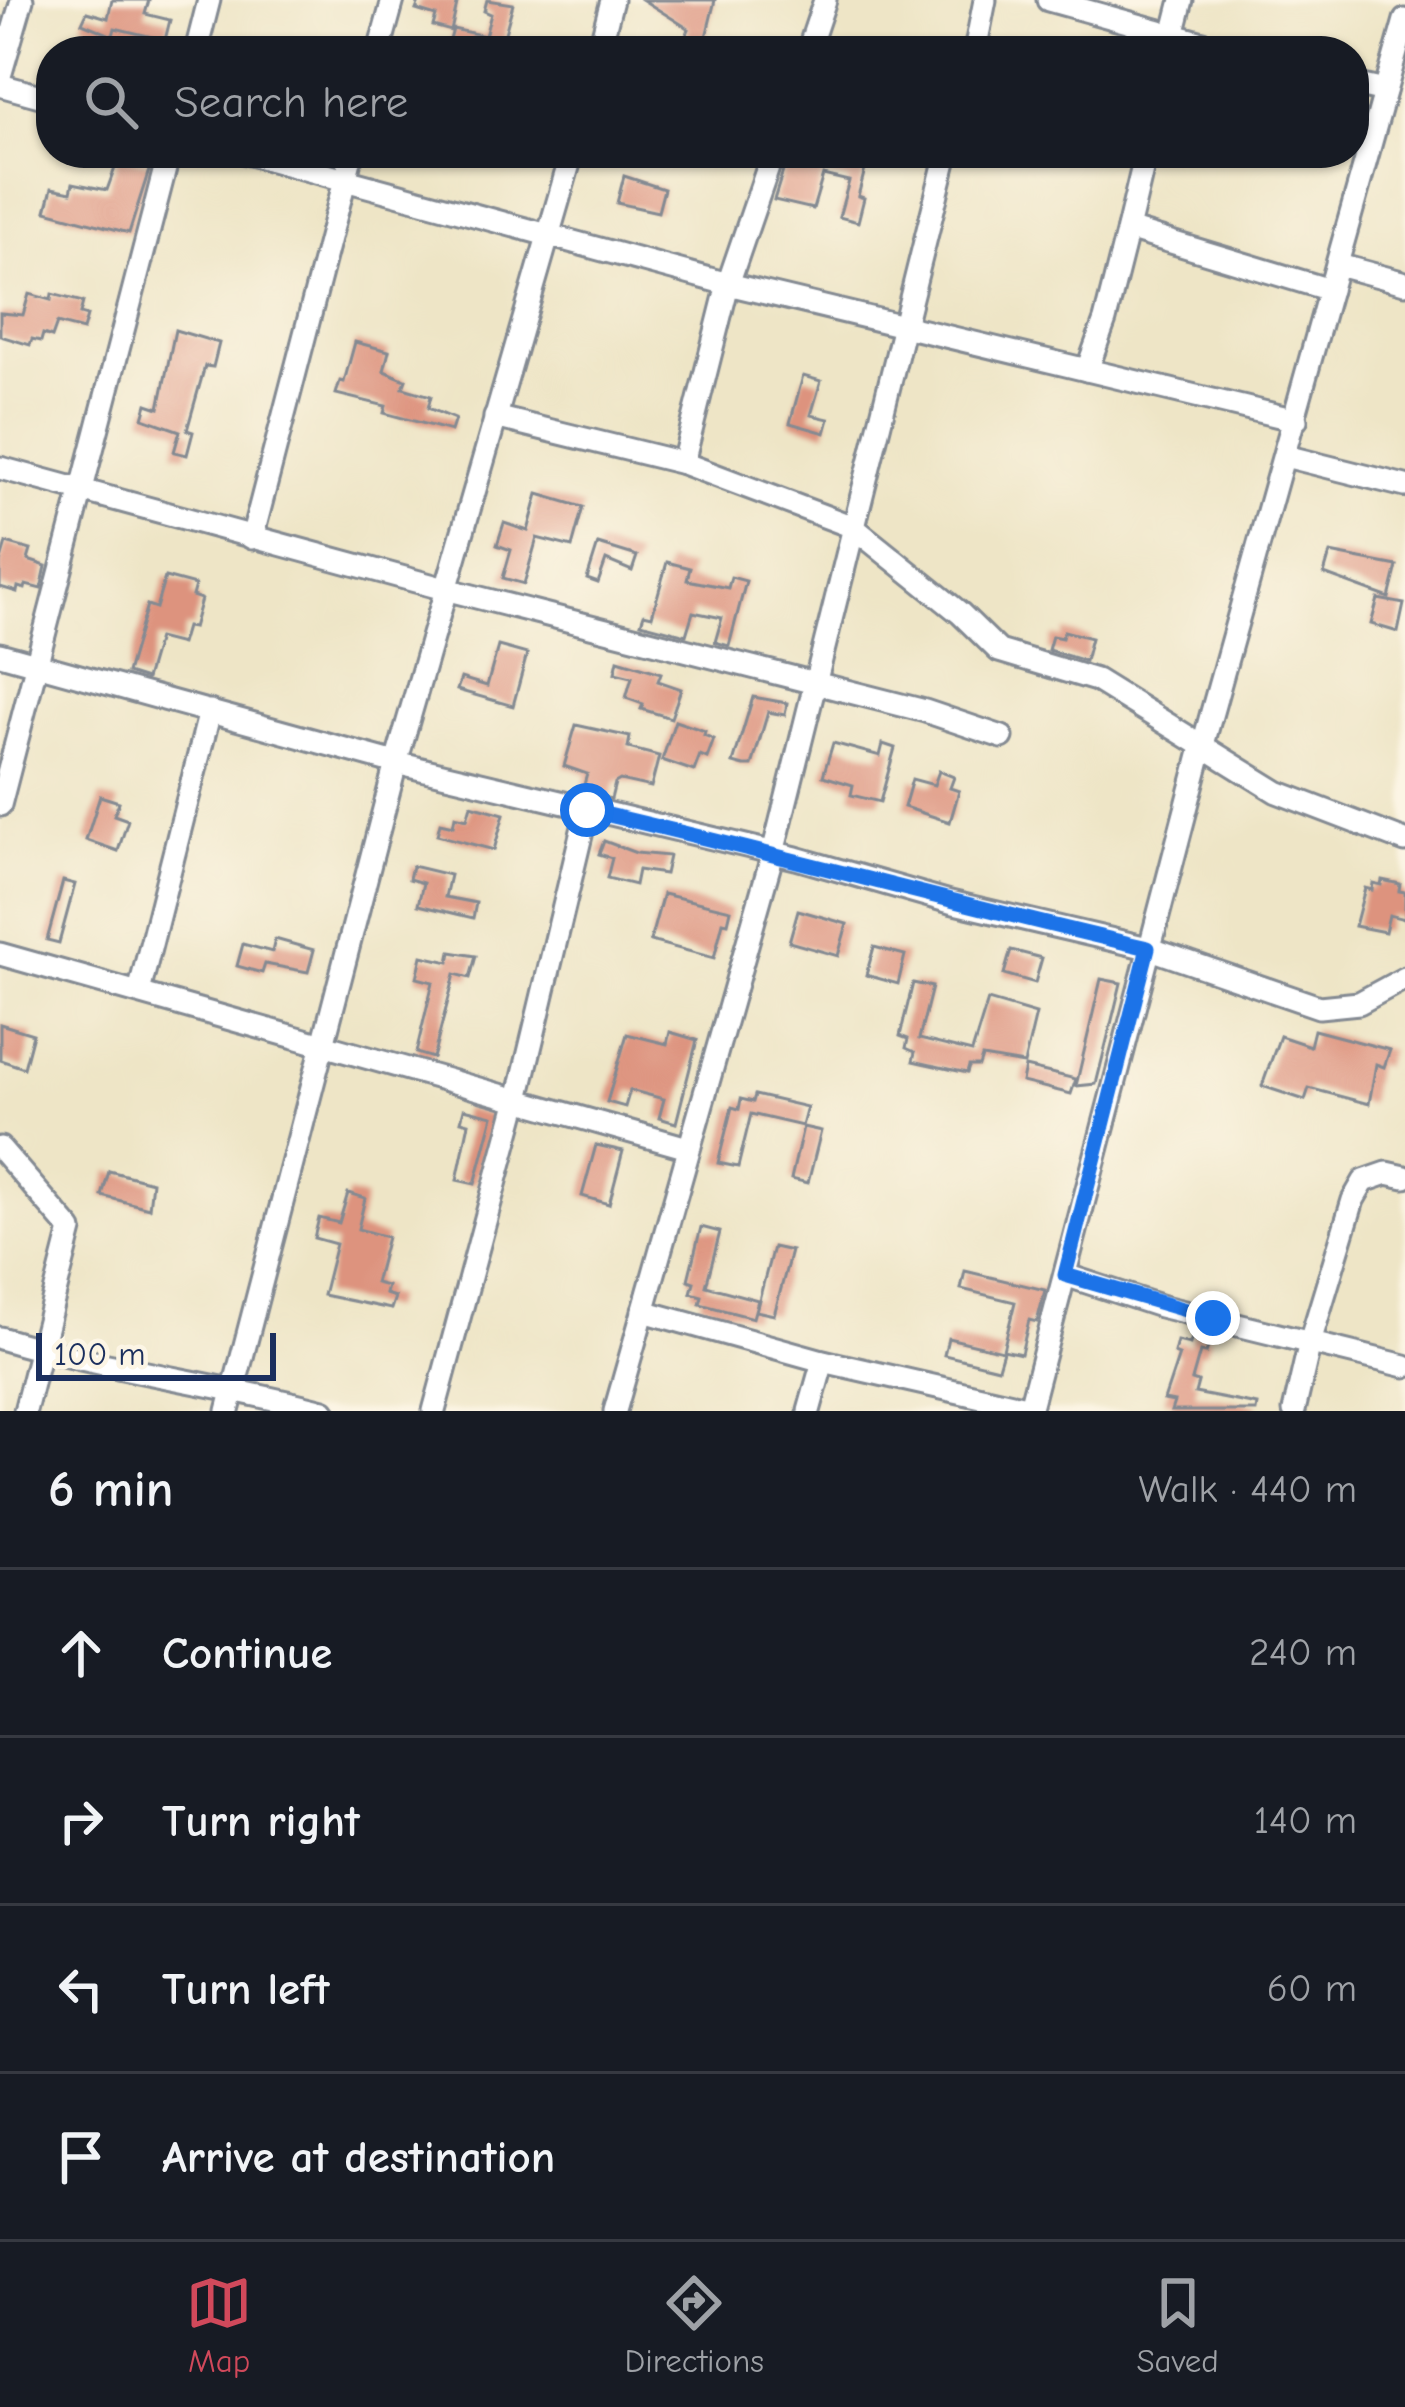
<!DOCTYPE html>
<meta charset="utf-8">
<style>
:root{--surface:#171b24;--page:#20242c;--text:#f1f3f6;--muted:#9ea1a6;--line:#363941;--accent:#d1495b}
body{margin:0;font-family:"Comic Neue",sans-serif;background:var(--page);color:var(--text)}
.scale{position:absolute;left:36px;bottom:30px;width:240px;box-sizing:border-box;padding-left:12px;border:6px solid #1b2f5e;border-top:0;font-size:33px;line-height:42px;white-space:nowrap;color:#1b2f5e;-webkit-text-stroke:9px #fcf5e5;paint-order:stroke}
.stop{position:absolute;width:36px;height:36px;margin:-27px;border:9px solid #1a73e8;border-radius:50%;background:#fff}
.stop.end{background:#1a73e8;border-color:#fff;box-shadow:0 3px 12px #0008}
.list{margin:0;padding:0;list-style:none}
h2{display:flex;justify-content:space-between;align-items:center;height:156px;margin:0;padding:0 48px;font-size:51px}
h2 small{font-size:39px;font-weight:400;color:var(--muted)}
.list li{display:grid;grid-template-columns:78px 1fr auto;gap:36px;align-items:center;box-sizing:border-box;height:168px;padding:0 48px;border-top:3px solid var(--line)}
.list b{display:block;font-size:45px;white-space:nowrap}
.list em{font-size:39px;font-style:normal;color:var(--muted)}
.icon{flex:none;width:66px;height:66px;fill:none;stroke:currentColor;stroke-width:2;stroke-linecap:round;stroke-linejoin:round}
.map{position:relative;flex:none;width:1405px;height:1411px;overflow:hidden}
.search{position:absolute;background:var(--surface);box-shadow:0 3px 9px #0004;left:36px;right:36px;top:36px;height:132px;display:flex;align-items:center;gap:30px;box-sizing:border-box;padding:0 42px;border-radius:48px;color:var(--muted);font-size:45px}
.sheet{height:828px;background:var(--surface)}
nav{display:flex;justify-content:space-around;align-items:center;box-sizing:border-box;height:168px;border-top:3px solid var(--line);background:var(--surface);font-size:33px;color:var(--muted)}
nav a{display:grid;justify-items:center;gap:6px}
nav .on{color:var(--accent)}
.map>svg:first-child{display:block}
.building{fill:#dd937e}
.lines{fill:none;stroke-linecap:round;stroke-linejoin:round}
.minor-casing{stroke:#848a92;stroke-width:27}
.minor{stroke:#fff;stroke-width:21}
.route{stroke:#1a73e8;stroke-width:15}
</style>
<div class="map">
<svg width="1405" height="1411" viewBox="0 0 1405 1411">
<rect width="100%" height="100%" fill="#fcf5e5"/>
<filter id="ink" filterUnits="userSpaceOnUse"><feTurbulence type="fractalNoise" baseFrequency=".00833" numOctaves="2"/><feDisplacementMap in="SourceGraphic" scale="24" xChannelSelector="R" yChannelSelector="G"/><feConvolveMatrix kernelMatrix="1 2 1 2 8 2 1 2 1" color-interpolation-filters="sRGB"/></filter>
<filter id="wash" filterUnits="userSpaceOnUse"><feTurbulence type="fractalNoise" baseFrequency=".004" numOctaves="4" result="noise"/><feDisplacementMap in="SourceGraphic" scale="48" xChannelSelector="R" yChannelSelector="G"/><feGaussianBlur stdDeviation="2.7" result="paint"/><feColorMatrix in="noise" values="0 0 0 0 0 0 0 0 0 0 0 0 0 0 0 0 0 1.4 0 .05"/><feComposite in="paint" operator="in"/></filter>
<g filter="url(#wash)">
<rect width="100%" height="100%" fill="#eee5c6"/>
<g id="blocks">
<g class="building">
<path d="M112,0h37l-4,14 25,6 -5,20 -50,-12 -2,8 -31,-13 5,-11 21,6z"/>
<path d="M420,0h38l-7,31 -18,-5 3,-10 -20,-6z"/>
<path d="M487,0l26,4 -9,33 36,10v4h-93l6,-22 32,7 6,-22 -7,-3z"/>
<path d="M643,0h72l-10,41 -19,-5 3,-7z"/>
<path d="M817,153l50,9 -9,34 6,2 -6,24 -19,-5 10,-36 -26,-6 -10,34 -39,-9 13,-42 26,8z"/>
<path d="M119,157l32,7 -22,69 -83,-22 6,-23 19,4 2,-9 34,7z"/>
<path d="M624,176l40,13 -6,23 -41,-9z"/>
<path d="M29,294l22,6 1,-6 31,8 -3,12 7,2 -4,14 -26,-7 -5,14 -9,-3 -2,7 -9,-2 -2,6 -30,-9v-23l23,2z"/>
<path d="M175,330l44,13 -6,24 -8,-1 -18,64 6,2 -6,23 -13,-3 6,-21 -37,-13 4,-14 12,4z"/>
<path d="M355,342l34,9 -5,20 22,9 -3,8 28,8 -3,12 27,11 -4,12 -67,-18 2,-7 -50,-12 4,-13 4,1z"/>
<path d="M803,376l18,5 -10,34 18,4 -4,14 -35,-10z"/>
<path d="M538,494l45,13 -11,40 -35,-9 -13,46 -21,-6 8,-28 -14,-5 7,-22 24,8z"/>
<path d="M6,543l25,7 -3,10 18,6 -5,23 -15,-4 -1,4 -7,-2 -1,5 -17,-5v-24z"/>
<path d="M598,544l39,12 -5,15 -26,-11 -8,23 -11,-4z"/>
<path d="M1330,553l67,13 -8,32 -65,-24z"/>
<path d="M667,562l23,6 -3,12 41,8 3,-11 15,4 -17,65 -14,-4 7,-24 -29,-6 -7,23 -45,-12 3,-9 8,2z"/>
<path d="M165,577l30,8 -3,11 9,3 -8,29 -7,-1 -5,17 -23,-6 -12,41 -19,-6 20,-68 9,3z"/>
<path d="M1378,599l26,5 -6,28 -27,-8z"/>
<path d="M1064,631l27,7 -6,23 -37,-11 4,-14 10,2z"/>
<path d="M498,646l29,8 -14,52 -56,-16 4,-12 26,8z"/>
<path d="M618,660l43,13 -3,8 23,8 -10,29 -30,-9 2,-5 -17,-6 6,-21 -17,-4z"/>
<path d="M753,697l34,6 -2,12 -17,-3 -16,54h-8l-11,-3z"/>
<path d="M675,721l30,10 -1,4 10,4 -7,19 -7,-3 -6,16 -32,-11z"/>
<path d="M576,725l54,12 -2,11 31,8 -8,31 -31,-7 -5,3 -4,16 -29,-7 5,-18 -23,-8z"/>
<path d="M833,743l47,13 3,-12 12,4 -15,54 -29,-7 2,-10 -30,-9z"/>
<path d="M939,771l15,6 -4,11 9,3 -9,31 -46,-15 8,-28 22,6z"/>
<path d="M100,796l19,6 -5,13 14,5 -10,31 -32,-11z"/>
<path d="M471,805l33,9 -10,36 -57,-15 3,-12 13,3 2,-10 12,3z"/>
<path d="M604,841l32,12 33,3 -4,18 -27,-4 -3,15 -28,-7 5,-20 -13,-4z"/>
<path d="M412,866l38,9 -5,22 31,6 -3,15 -55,-13 5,-22 -14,-4z"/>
<path d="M1382,880l18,4 -1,7 6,1v27l-16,-4 -4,17 -30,-6 10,-38 7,2 1,-7 8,2z"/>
<path d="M63,881l12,3 -16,59 -12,-3z"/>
<path d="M663,894l68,16 -3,13 -5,-1 -9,36 -64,-17z"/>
<path d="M798,910l49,14 -9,32 -49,-14z"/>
<path d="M275,939l39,11 -6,22 -43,-8 -3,9 -25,-7 6,-22 29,8z"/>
<path d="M874,947l31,8 -7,29 -32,-9z"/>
<path d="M1011,950l31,8 -7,25 -31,-9z"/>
<path d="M451,952l25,4 -6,22 -15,-4 -22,84 -17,-5 17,-71 -16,-4 5,-22 27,6z"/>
<path d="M1101,979l20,4 -6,25 -19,76 -20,2z"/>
<path d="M913,983l19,4 -13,52 53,13 16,-52 48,14 -12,50 -42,-7 -3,9h-10l-2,7 -54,-12 2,-9 -9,-4 2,-9 -8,-3z"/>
<path d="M0,1024l33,10 -9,34 -24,-8z"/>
<path d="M1314,1030l76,20 -6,17 -8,-3 -7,40 -60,-16 -4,12 -43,-14 18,-50 30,10z"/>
<path d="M670,1032l27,8 -21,83 -17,-5 5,-19 -34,-9 -5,17 -18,-5 20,-68 40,10z"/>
<path d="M1025,1067l51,12 -5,15 -49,-12z"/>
<path d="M755,1095l52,12 -5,19 -51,-12 -13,53 -20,-4 14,-56 7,2 2,-10 12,3z"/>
<path d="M464,1109l29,7 -18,68 -18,-4 12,-57 -8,-2z"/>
<path d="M803,1127l18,4 -13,52 -17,-4z"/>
<path d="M596,1145l27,6 -14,53 -27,-8z"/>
<path d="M109,1171l43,11 -3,26 -47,-12z"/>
<path d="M348,1193l17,5 -7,31 29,8 -12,46 12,3 -2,8 10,3 -4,12 -68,-14 13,-51 -22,-6 5,-20 20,5z"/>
<path d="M701,1227l19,5 -14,54 52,14 -5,18 -53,-14 2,-8 -11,-3 3,-11 -6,-2z"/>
<path d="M773,1247l18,4 -17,64 -18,-4z"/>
<path d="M965,1271l80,19 -8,32 -8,-2 -8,34 -18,-4 12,-48 -54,-13z"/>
<path d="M1193,1334l18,4 -5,15 -6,-1 -8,28 6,2 -3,11 62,12 -1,6h-85l3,-9 -10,-2 15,-45 -5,-2 3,-12 13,3z"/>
<path d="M948,1338l55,13 -5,17 -54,-13z"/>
</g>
</g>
</g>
<g filter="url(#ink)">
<use href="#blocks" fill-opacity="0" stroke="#848a92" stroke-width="3"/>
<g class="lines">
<defs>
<g id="minor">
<path d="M1048,0l184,51"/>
<path d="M196,51l13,-51"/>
<path d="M379,51l14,-51"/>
<path d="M599,51l13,-51"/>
<path d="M808,51l17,-51"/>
<path d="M975,51l10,-51"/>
<path d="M1169,51l13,-51"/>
<path d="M0,76l22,-76"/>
<path d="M1354,84l31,7"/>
<path d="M0,85l51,14"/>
<path d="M246,153l482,131 568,136"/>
<path d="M1128,229l18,-76"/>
<path d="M1338,265l67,18"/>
<path d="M1087,370l18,-50 23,-91 202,61"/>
<path d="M495,417l188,46 170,64 107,86 39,38 97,29 181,112 128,49"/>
<path d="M1285,456l120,30"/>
<path d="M683,463l45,-179 45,-131"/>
<path d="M0,468l445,121 480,122 77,26"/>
<path d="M252,538l100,-385"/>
<path d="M0,654l396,109 400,95 154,44 198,46 171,59 40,-4 46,-25"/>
<path d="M0,805l169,-652"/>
<path d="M0,954l688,194"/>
<path d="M139,992l71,-281"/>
<path d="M0,1148l71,82 -46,181"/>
<path d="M1065,1275l95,31 245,60"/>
<path d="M643,1311l180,50 207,47"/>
<path d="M0,1338c106,32 217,45 324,73"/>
<path d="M228,1411l168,-648 176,-610"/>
<path d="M434,1411l84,-312 69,-289"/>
<path d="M615,1411l158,-558 174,-700"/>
<path d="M809,1411l14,-50"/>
<path d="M1029,1411l173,-663 203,-728"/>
<path d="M1294,1411l16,-69 43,-142 11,-19 23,-8 18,4"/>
</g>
</defs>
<use href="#minor" class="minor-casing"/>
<use href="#minor" class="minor"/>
</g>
</g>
<g class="lines" filter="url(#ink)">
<path class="route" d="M587,810c188,43 373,95 561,138l-83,327 148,43"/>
</g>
</svg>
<div class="scale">100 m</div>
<div class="stop" style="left:587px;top:810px"></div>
<div class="stop end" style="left:1213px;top:1318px"></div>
<div class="search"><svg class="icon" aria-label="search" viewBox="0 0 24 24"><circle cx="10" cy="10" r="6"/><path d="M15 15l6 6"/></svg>Search here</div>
</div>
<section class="sheet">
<h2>6 min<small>Walk · 440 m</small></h2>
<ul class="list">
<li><svg class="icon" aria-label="ahead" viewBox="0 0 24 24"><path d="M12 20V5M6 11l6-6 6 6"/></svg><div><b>Continue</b></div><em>240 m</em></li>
<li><svg class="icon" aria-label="right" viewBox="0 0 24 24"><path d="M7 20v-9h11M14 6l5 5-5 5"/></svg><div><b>Turn right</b></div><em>140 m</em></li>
<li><svg class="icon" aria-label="left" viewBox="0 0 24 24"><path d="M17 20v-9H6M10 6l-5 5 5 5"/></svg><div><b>Turn left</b></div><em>60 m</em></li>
<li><svg class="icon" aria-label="arrive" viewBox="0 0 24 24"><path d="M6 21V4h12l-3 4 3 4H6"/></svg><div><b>Arrive at destination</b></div></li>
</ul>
</section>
<nav>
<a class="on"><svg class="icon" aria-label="map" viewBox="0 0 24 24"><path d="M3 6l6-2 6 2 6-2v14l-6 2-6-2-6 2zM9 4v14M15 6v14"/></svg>Map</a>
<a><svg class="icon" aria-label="directions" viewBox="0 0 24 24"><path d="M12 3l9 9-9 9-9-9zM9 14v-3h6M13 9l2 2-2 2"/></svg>Directions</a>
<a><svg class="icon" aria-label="saved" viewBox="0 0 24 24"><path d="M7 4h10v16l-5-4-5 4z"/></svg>Saved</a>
</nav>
